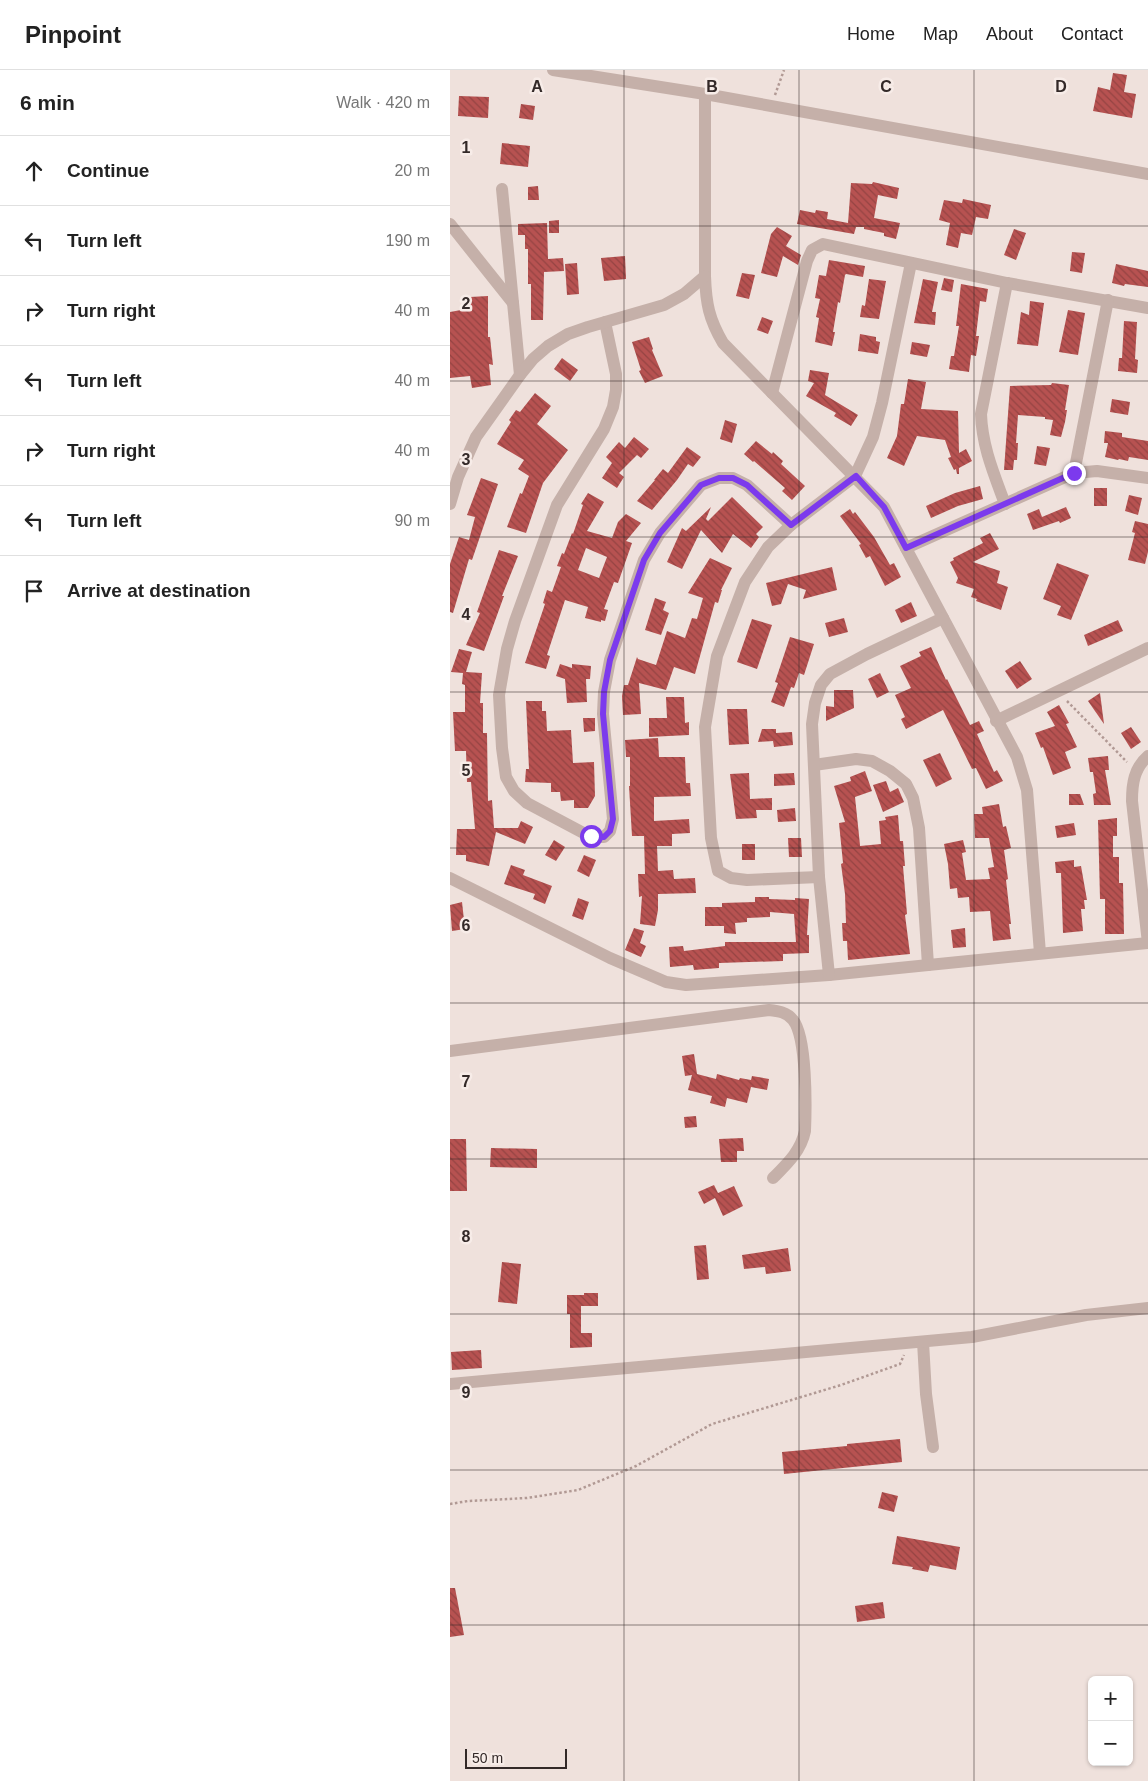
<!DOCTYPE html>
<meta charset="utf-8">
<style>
:root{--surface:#fff;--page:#f6f6f6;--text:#222;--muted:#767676;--line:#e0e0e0}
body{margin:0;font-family:Arial,sans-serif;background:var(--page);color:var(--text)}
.controls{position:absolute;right:15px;bottom:15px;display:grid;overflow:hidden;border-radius:8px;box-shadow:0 1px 4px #0004}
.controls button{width:45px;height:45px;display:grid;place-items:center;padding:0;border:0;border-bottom:1px solid var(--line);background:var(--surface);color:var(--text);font:25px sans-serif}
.scale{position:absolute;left:15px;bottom:12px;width:102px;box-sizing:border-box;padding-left:5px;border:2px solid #332928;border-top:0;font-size:14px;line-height:18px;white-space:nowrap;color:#332928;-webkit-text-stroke:4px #f7ece8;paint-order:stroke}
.stop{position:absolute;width:15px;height:15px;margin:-11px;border:4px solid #7c3aed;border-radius:50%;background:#fff}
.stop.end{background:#7c3aed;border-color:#fff;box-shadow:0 1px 5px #0008}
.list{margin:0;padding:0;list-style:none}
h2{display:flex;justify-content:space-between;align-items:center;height:65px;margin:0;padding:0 20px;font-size:21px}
h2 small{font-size:16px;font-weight:400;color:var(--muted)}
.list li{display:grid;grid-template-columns:32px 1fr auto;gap:15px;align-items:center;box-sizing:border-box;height:70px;padding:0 20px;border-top:1px solid var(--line)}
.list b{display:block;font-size:19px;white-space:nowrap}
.list em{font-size:16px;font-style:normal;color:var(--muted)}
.icon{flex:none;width:28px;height:28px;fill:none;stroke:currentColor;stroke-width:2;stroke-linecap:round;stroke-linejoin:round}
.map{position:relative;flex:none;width:698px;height:1711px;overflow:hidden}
header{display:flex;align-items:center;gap:30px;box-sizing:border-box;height:70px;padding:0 25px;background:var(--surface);border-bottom:1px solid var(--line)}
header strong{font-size:24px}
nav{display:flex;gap:28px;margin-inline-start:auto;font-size:18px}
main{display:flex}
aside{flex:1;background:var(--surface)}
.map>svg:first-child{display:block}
.building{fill:url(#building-back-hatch);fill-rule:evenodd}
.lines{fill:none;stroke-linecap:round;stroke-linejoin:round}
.path{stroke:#b19994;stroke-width:2.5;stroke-dasharray:2.5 2.5;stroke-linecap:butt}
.minor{stroke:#c5b0a9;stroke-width:12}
.route{stroke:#7c3aed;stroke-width:6}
.grid{fill:none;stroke:#332928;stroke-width:1;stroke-opacity:0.55}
.grid-label{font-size:16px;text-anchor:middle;font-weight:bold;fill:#332928;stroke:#f7ece8;stroke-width:5;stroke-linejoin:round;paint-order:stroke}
</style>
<header>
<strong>Pinpoint</strong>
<nav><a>Home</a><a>Map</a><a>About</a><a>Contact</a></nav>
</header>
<main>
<aside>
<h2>6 min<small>Walk · 420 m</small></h2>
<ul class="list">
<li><svg class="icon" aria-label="ahead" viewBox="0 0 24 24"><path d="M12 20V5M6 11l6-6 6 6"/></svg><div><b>Continue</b></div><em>20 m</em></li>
<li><svg class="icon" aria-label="left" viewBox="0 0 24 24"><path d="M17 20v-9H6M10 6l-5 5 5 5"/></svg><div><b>Turn left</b></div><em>190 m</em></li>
<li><svg class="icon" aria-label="right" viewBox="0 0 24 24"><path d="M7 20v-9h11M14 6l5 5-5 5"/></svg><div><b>Turn right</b></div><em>40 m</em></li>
<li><svg class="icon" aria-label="left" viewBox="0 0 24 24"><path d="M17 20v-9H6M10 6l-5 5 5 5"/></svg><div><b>Turn left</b></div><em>40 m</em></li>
<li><svg class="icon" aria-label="right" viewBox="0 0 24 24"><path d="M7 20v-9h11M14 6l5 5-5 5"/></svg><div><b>Turn right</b></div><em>40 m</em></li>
<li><svg class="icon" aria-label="left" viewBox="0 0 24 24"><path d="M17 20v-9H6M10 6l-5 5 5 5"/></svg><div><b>Turn left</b></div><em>90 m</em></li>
<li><svg class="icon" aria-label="arrive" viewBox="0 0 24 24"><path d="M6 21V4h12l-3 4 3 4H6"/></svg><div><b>Arrive at destination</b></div></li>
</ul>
</aside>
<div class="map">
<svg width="698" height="1711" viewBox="0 0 698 1711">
<defs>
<pattern id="building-back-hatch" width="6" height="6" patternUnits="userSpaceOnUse" patternTransform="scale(1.25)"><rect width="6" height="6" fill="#b75251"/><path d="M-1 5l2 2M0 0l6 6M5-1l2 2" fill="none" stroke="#954443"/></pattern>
</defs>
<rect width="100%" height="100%" fill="#efe1dc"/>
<g class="building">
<path d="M663,3l14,2 -3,17 12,2 -4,24 -39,-7 5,-24 12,3z"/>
<path d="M9,26l30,1 -1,21 -30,-2z"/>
<path d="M71,34l14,2 -2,14 -14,-2z"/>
<path d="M52,73l28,3 -2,21 -28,-3z"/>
<path d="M423,112l26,6 -2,11 -19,-4 -4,23 26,5 -4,16 -12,-3v-3l-20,-4v-2h-8l-2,7 -57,-10 3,-14 15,3 1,-3 12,2 -1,7 21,4 3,-40 21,1z"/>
<path d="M88,116l1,14h-11v-13z"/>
<path d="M513,129l28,6 -3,14 -12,-2 -4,18 -11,-2 -3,15 -12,-3 4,-22 -11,-3 5,-20 18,3z"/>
<path d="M109,150v13h-10v-12z"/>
<path d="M97,153l1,36 15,-1 1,13 -20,1 -1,48h-12v-36h-3v-35h-3v-14h-7v-11z"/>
<path d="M327,157l15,9 -6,10 15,9 -3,10 -15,-9 -6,21 -16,-4 10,-39z"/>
<path d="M564,159l12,4 -10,27 -12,-5z"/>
<path d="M622,182l13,1 -3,20 -12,-2z"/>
<path d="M175,186l1,23 -22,2 -3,-23z"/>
<path d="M379,190l36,6 -2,11 -17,-3 -1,1 -5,28 -2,-1 -5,30h2l-3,14 -17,-4 4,-24 -3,-1 4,-18 -5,-1 4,-23 7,1z"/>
<path d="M127,193l2,31 -12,1 -2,-31z"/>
<path d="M666,194l32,7v16l-23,-3 -1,2 -12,-3z"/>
<path d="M292,203l13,2 -6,24 -13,-3z"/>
<path d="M494,208l10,2 -2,12 -11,-2z"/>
<path d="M419,209l17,2 -7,38 -19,-2 2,-12 3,1z"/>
<path d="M473,209l15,3 -6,30h4l-1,13 -21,-2z"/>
<path d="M511,214l27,5 -2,13 -6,-1 -4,35h3l-3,20 -5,-1 -2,17 -20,-3 2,-13h3l5,-30h-3z"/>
<path d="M38,226v41h2l3,28 -4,-1 2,21 -19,3 -2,-12 -20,2v-66l11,-2v-5l9,-1v-7z"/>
<path d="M580,231l14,2 -6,43 -21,-2 4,-32 8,3z"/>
<path d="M618,240l17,3 -7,42 -19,-3z"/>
<path d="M312,247l11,4 -5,13 -11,-4z"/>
<path d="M674,251l13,1 -2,37 3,1 -1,13 -19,-2 1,-13h3z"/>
<path d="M410,264l16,3v4l4,1 -2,12 -20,-3z"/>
<path d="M199,267l4,12 -1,1 11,26 -18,7 -6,-12 2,-1 -9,-28z"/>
<path d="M462,272l18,3 -3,12 -17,-3z"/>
<path d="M112,288l16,12 -8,11 -16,-12z"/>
<path d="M360,300l19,3 -4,22 33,20 -7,11 -17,-10 2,-3 -30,-17 8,-13 -6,-2z"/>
<path d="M458,309l18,3 -5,27 37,2 1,42 7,-4 6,12 -13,7v6h-2l-1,-5 -2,1 -6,-12 3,-1 -6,-17 -28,-4 -13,30 -17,-8 10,-22 4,-32h3z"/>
<path d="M602,313l17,2 -4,25h2l-2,12 -4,15 -11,-2 3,-15 -8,-1v-2l-27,-2 -2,28h2l-1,17h-3l-1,10h-9l6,-84 41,-1z"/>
<path d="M85,323l16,13 -14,18 31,26 -25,33 -17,50 -19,-6 13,-34 2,1 7,-18 -11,-7 6,-9 -27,-16 14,-22 -2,-2 7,-10 4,2z"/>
<path d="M662,329l18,3 -2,13 -18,-3z"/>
<path d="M275,350l12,4 -5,19 -12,-4z"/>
<path d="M655,361l17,2v4l26,4v19l-19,-3 -1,4 -9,-2 -1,1 -13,-3 3,-14h-4z"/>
<path d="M184,367l15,12 -8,9 -4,-3 -18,18 5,4 -7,11 -15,-10 10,-15 -6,-6 13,-15 6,6z"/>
<path d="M306,371l16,13 1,-2 10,9 -2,3 24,22 -13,14 -10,-9 3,-3 -31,-27 -1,1 -9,-8z"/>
<path d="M587,376l13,2 -4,18 -12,-2z"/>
<path d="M237,377l14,10 -8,10 -5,-3 -11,16 -25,30 -15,-9 18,-21h-1l9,-11 5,4z"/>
<path d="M31,408l17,6 -26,76 -3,-1 -16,54 -3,-1v-48l9,-27 10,3 6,-23 -8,-2z"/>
<path d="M530,416l3,13 -25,7 -27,12 -5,-12 29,-13z"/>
<rect x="644" y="418" width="13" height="18"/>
<path d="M138,423l16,9 -17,29 25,7 6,-16 8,-8 15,9 -15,18 6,2 -14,40 -4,-1 -10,27 4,1 -3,11 -4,-1v2l-16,-4 3,-11 -23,-7 -18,55 3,1 -4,13 -21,-6 20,-59 -2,-1 4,-13 5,2 9,-25 -4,-1 5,-13 2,1 8,-21 1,1 10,-29 -2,-1zM136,478l21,9 -8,21 -21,-8z"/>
<path d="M679,425l13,3 -4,17 -13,-4z"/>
<path d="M282,427l31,30 -7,7 3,3 -8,11 -18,-14 -11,19 -21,-23 -19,39 -15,-7 15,-34 4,3 25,-24 -5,12 2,2z"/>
<path d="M616,437l5,11 -11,5 -1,-2 -26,9 -6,-16 12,-5 3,8z"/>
<path d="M400,439l3,5 2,-2 19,25 16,28 4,-2 7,14 -16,9 -15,-30 -4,2 -7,-13 2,-1 -21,-28z"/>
<path d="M685,451l13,3v28l-3,12 -17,-4 7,-27 -3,-1z"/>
<path d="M540,463l9,16 -26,13 27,9 -3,12 11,4 -7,23 -25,-9 1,-2 -6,-2 3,-8 -18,-6 2,-5 -8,-16 4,-2 -1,-2 30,-15 -3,-5z"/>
<path d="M49,480l19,6 -16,40h2l-20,55 -18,-6 14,-32 -3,-1z"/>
<path d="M260,488l22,10 -11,22h1l-4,13 -3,-1 -20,72 -21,-7 -8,23 -27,-7 2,31 -18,1 -1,-19 2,-11h4l9,-28 1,2 18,6 11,-34 18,7 7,-20 5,1 6,-21 -15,-5z"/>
<path d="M607,493l32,12 -18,45 -14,-5 4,-9 -18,-7z"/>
<path d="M382,497l5,23 -34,9 3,-9 -18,-6 -7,20 -9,2 -6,-23z"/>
<path d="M205,528l11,4 -3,8 6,3 -8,22 -16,-5z"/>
<path d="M461,532l6,14 -16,7 -6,-13z"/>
<path d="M394,548l4,14 -19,5 -4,-14z"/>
<path d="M302,549l20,6 -15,44 -20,-7z"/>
<path d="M668,550l5,11 -35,15 -4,-11z"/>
<path d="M340,567l24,7 -10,31 -5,-2 -5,15 -3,-1 -7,20 -13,-5 7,-19 -3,-1z"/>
<path d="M481,577l15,33 1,-1 23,46 9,-4 5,10 -7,3 17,38 3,-2 6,11 -17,8 -10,-21 -4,1 -29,-59 -37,19 -5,-10 4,-2 -10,-22 16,-7 -11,-22 21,-10 -2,-4z"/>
<path d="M9,579l13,3 -6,20 16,1 -2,30h3v30h4l1,68 4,-1 2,28h24l3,-7 12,6 -8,17 -29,-12 -7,34 -23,-5v-6h-10l1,-26h18l-4,-47h-4l-1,-31h-11l-2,-39h12v-27l-3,-1 1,-11 -12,-1z"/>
<path d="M570,591l12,18 -15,10 -12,-18z"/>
<path d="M110,594l12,4v-4l19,2 -1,13h-4l1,23 -20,1 -2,-24 -9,-3z"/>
<path d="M430,603l9,19 -12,6 -9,-19z"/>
<path d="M384,620h19l1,18 -28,13v-15l8,1z"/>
<path d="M650,623l4,31 -16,-23z"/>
<path d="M216,627h18l1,26 4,-1v13l-40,2v-19h18z"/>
<path d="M76,631h16v10h4l1,20 24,-1 2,33 21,-1 1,34 -7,12h-14v-8l-13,1 -1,-9h-9v-9l-26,-1 1,-13h3z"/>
<path d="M609,635l10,18 -3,1 11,23 -12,5 6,16 -18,7 -10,-28 -2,1 -6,-15 20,-7 -8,-14z"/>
<path d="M277,639h20l2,35 -20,1z"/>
<path d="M133,648h12v13l-11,1z"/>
<path d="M681,657l10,15 -10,7 -10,-16z"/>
<path d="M312,659h14v4l16,-1 1,13 -19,2 -1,-6 -15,1z"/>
<path d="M208,668l1,19h26l1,26h4l1,13 -37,1v24l35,-2 1,14 -18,1v12h-15l1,25 15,-1 1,9 21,-1 1,15 -38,1v16l-3,16 -15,-2 2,-28 -3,1 -1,-23h7l-1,-38h-12l-3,-50h1v-29h-4l-1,-17z"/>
<path d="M490,683l12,26 -16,8 -13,-27z"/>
<path d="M658,686l1,14h-4l6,35h-17l-1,-11 3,-1 -3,-21h-3l-2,-14z"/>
<path d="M415,701l7,20 -17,6 5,48v1l21,-2 -2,-23 7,-1 -1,-3 13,-2 2,26h3l2,25h-2l4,48 -2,1 5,39 -62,6 -1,-19h-4l-1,-18h4l-1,-29 -4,-30 2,-1 -4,-40 6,-1 -11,-36 17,-5 -1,-4z"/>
<path d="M299,703l1,26 22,-1v12h-16l1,8 -21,1 -6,-45z"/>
<path d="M344,703l1,12 -21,1v-12z"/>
<path d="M436,711l4,11 8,-4 6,14 -21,10 -10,-27z"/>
<path d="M619,724h11l4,11h-15z"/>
<path d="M549,734l4,23 3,-1 5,22 -7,2 4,29 -2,1 5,44h-2l2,15 -18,2 -3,-30 -20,1 -1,-15 -11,1 -1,-10 -7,1 -2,-25 -4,-20 19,-4 3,12 -4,1 4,27 24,-1 -2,-11 6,-1 -5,-29h-14l-1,-24h9l-1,-7z"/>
<path d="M345,738l1,13 -18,1 -1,-12z"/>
<path d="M667,748v18h-4v21h6v26h4l1,51h-19v-35h-5l-2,-79z"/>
<path d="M624,753l2,12 -19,3 -2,-12z"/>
<path d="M338,768h13l1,19h-13z"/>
<path d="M104,770l11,7 -9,14 -11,-6z"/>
<rect x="292" y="774" width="13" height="16"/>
<path d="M134,785l12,5 -7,17 -12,-6z"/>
<path d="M624,790v7l7,-1 6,34h-3l1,9h-4l2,22 -20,2 -2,-60h-5l-1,-11z"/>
<path d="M61,795l14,5 -2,5 29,11 -7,18 -12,-5 2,-5 -31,-10z"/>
<path d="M305,827h14v2l26,1v-2l14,1 -2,36h2v18l-26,1v7l-64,2v5l-25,2 -1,-5 -23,2 -1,-20 14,-1 1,5 41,-5v-4h71l-2,-28 -24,-2v5l-23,1v4l-12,1 1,11 -12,-1v-7h-19v-19h17v-4l33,-1z"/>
<path d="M128,828l11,4 -6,18 -11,-4z"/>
<path d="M12,832l3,27 -13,2 -2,-26z"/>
<path d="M184,858l10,3 -4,12 6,3 -5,11 -16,-7z"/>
<path d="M515,858l1,19 -13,1 -2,-18z"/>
<path d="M244,984l3,20 19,5 1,-5 22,6 1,-2 11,2 1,-4 17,3 -2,11 -16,-3 -4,16 -20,-5 -2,9 -15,-4 2,-7 -24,-6 4,-15 -7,1 -3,-20z"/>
<path d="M246,1046l1,11 -12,1 -1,-11z"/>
<path d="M293,1068l1,13h-7v11h-16l-2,-23z"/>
<path d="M0,1069h16l1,52h-17z"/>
<path d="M41,1078l46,1v19l-47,-1z"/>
<path d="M264,1115l4,8 16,-7 9,20 -20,10 -8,-18 -11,6 -6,-12z"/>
<path d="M256,1175l3,34 -12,1 -3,-34z"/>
<path d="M338,1178l3,23 -25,3 -1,-7 -21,2 -2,-14z"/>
<path d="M52,1192l19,2 -4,40 -19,-2z"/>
<path d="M134,1223h14v13h-17v27h11v14l-22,1v-34h-3v-19h17z"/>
<path d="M31,1280l1,18 -30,2 -1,-18z"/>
<path d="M450,1369l2,23 -118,12 -2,-22 65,-6v-2z"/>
<path d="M432,1422l16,4 -4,16 -16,-4z"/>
<path d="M447,1466l63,11 -4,23 -26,-5 -2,7 -16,-3 1,-2 -21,-3z"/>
<path d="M0,1518h5l9,47 -14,2z"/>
<path d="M433,1532l2,16 -28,4 -2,-16z"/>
</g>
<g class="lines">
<g class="path">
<path d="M325,25l9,-25"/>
<path d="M617,631l60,61"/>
<path d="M0,1434l18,-3 59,-3 51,-8 58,-24 76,-42 129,-39 59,-21 4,-9"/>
</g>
<g class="minor">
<path d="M103,0l152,24 443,80"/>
<path d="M255,24v182c1,28 4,43 18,67l161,164 133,250 10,33 13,163"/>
<path d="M52,119l18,186"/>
<path d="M0,154l63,79"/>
<path d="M155,252l11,52v16l-3,17 -9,22 -47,76 -42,116 -8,28 -8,46 3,53 4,29 8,14 13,12 64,34h13l6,-6 3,-12 -10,-105 1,-22 6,-32 34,-100 16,-27 41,-48 18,-7h14l14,7 44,40"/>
<path d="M322,323l35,-132 5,-11 11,-6 184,39 141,25"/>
<path d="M624,403l34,-173"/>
<path d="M0,434l8,-27 18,-40 44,-62 13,-16 15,-13 20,-12 20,-7 76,-22 20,-11 21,-18"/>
<path d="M555,434c-11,-30 -23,-58 -24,-90l26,-131"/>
<path d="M456,478l168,-75 23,-2 51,7"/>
<path d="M546,651l152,-73"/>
<path d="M364,695l42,-6 16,2 18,10 16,13 7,14 6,30 9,137"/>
<path d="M369,807l-72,3 -16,-2 -13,-7 -7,-33 -6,-111 12,-71 28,-74 23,-35 23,-22 64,-49 18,-39 9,-34 29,-140"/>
<path d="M0,808l160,80 56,24 20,3 143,-10 319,-32"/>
<path d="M698,873l-16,-142c0,-17 2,-33 16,-45"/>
<path d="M379,905l-10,-98 -7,-153 3,-21 6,-18 9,-11 37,-20 76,-36"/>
<path d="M0,981l319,-41c9,1 18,2 24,10 14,17 13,87 12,111 -4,20 -18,33 -32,47"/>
<path d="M473,1272l3,52 7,53"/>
<path d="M0,1314l522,-47 114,-22 62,-7"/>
</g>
</g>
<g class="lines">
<path class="route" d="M141,766l13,1 6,-6 3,-12 -10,-105 1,-22 6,-32 34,-100 16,-27 41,-48 18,-7h14l14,7 44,40 65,-49 28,31 22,41 168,-75"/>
</g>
<path class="grid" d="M174,0v1711M349,0v1711M524,0v1711M0,156h698M0,311h698M0,467h698M0,622h698M0,778h698M0,933h698M0,1089h698M0,1244h698M0,1400h698M0,1555h698"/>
<g class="grid-label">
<text x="87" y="22">A</text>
<text x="262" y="22">B</text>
<text x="436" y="22">C</text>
<text x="611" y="22">D</text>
<text x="16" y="83">1</text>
<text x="16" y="239">2</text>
<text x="16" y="395">3</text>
<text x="16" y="550">4</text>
<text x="16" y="706">5</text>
<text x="16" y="861">6</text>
<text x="16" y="1017">7</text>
<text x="16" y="1172">8</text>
<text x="16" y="1328">9</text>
</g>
</svg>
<div class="controls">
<button>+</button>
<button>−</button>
</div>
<div class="scale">50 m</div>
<div class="stop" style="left:141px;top:766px"></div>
<div class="stop end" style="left:624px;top:403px"></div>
</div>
</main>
